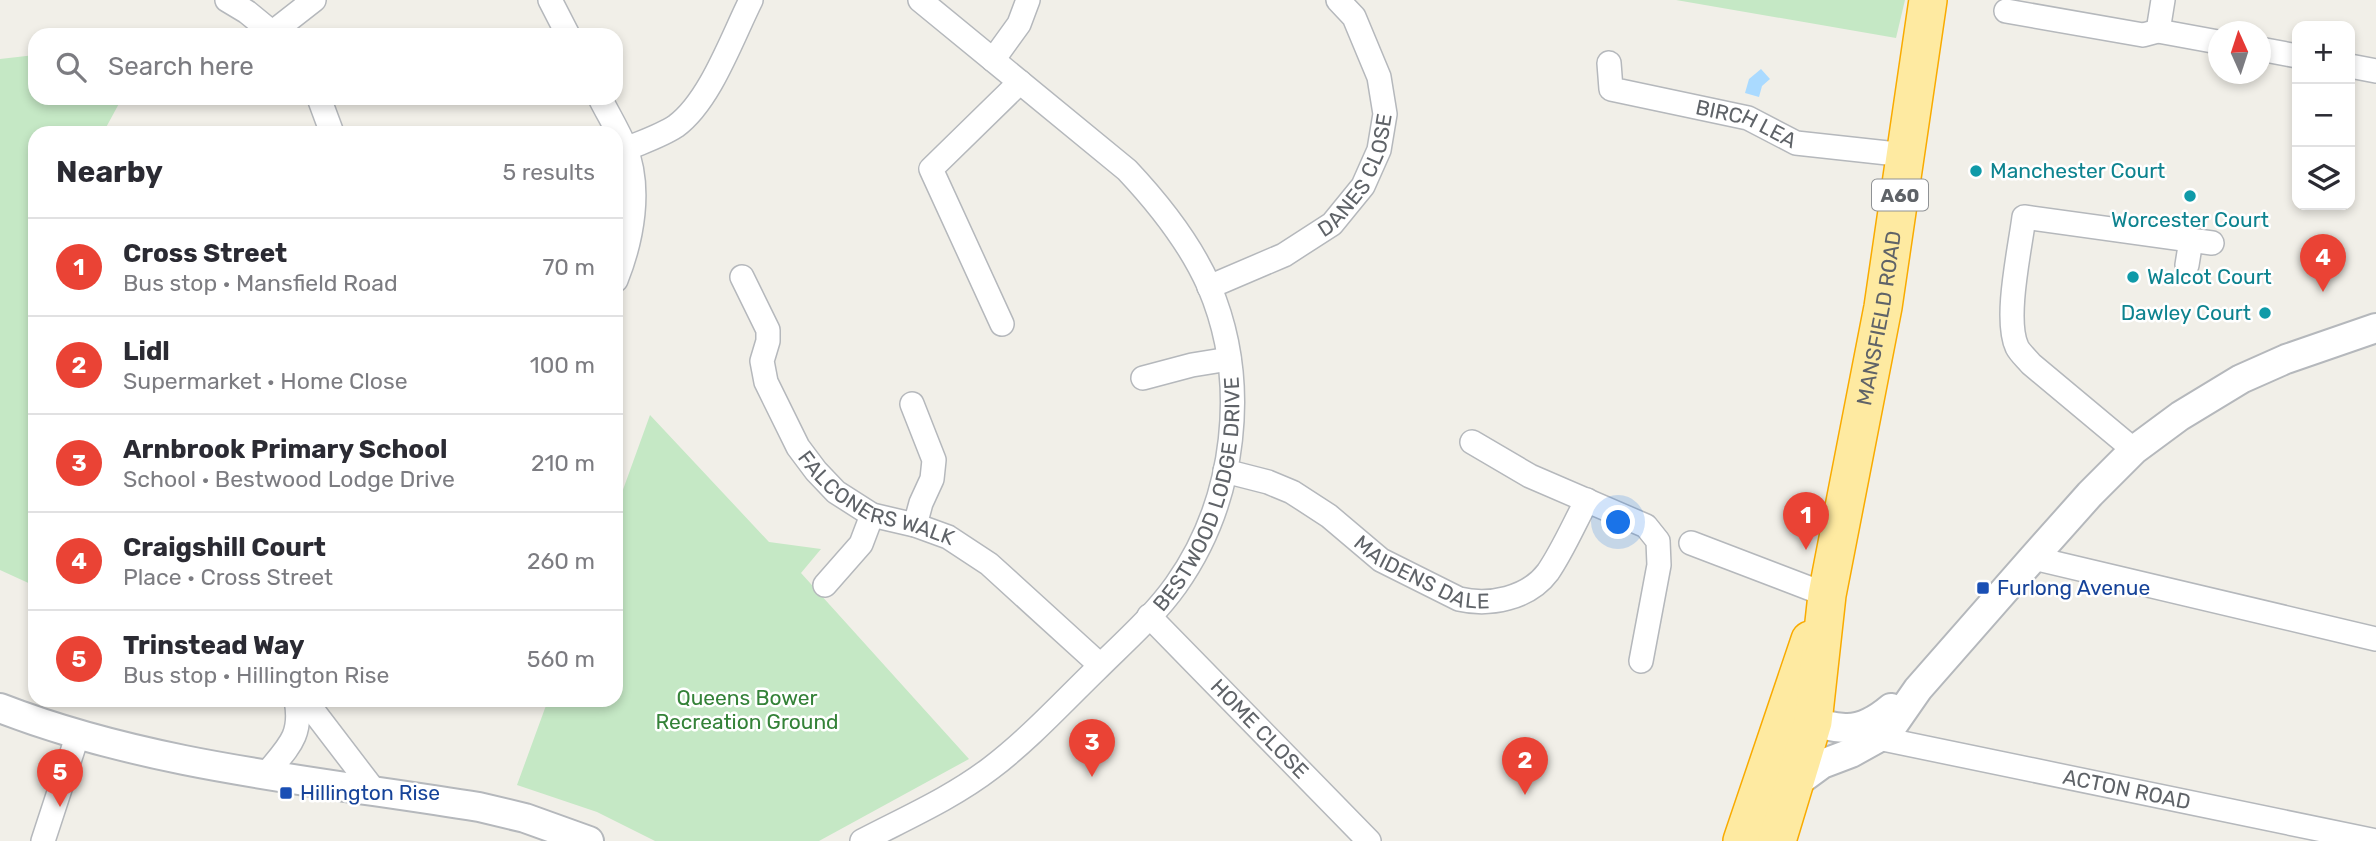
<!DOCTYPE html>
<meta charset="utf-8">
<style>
:root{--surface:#fff;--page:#f7f7f7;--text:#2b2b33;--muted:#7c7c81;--line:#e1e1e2;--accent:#ea4335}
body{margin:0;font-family:Rubik,sans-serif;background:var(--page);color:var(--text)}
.controls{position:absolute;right:21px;top:21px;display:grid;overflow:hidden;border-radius:14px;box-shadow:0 4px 10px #0003}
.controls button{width:63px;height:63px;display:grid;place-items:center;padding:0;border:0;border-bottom:2px solid var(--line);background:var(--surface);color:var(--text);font:35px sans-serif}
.compass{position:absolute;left:2208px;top:21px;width:63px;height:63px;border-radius:50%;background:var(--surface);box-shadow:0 4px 10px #0003;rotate:357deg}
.you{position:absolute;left:1619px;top:523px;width:24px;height:24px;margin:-18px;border:5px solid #fff;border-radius:50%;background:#1a73e8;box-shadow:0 0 0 10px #1a73e833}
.badge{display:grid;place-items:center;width:46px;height:46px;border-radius:50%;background:var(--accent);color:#fff;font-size:23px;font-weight:700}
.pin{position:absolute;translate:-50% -58px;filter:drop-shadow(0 2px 4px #0008)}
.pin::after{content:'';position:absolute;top:37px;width:24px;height:21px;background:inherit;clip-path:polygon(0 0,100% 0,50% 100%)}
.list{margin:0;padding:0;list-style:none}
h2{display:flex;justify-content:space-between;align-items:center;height:91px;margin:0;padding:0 28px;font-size:30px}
h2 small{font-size:23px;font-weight:400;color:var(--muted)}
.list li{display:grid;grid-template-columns:46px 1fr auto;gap:21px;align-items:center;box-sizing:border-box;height:98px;padding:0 28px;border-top:2px solid var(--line)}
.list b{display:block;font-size:26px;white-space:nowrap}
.list p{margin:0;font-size:23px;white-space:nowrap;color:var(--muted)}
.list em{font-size:23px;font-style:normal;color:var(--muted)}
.icon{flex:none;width:38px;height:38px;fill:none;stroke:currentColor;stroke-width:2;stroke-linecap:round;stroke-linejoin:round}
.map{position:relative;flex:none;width:2376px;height:841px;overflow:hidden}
.search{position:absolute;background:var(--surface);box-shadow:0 4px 10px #0003;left:28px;top:28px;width:595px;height:77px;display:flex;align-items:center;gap:18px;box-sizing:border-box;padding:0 24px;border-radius:21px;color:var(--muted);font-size:26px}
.panel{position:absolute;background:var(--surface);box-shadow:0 4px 10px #0003;left:28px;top:126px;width:595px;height:581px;border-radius:21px}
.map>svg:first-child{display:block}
.green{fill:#c5e8c5}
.water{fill:#aadaff}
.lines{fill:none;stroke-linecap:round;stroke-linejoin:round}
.minor-casing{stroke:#b5b8bc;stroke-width:26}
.tertiary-casing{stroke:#b5b8bc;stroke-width:32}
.trunk-casing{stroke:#f9ab00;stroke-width:40}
.minor{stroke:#fff;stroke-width:23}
.tertiary{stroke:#fff;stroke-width:28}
.trunk{stroke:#feeaa1;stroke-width:37}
.culture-dot{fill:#0f9aa8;stroke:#fff;stroke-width:2.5}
.transit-dot{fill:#1a4fb4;stroke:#fff;stroke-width:2.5}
.labels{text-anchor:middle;stroke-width:5;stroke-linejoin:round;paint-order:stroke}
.shield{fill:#fff;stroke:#8f9295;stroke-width:2}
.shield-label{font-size:19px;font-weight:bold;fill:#5f6368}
.street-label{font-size:21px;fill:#5f6368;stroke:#fff}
.culture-label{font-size:21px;fill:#0d838f;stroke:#fff;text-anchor:start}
.transit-label{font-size:21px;fill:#164399;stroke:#fff;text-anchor:start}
.park-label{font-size:21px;fill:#348238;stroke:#fff}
</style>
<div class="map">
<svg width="2376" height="841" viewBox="0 0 2376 841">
<rect width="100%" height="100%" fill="#f1efe8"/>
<g class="green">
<path d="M1676,0h229l-9,38z"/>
<path d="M35,55v43h87l-19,35h-68v453l-35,-16v-511z"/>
<path d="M650,415l119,127 52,7 -20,24 168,186 -150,82h-164l-58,-29 -80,-27 31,-85h68v-191z"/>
</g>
<path class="water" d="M1761,69l9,10 -8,7 -3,11 -14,-4 4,-14z"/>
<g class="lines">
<defs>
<g id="minor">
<path d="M227,0l20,12 28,23"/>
<path d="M550,0l18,35"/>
<path d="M2006,11l137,24 15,-4 60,11"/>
<path d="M2158,31l5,-31"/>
<path d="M273,32l41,-32"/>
<path d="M2260,49l37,7"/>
<path d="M993,60l26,-36 9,-24"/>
<path id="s1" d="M1609,63l2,26 137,29 48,25 110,12"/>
<path d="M2350,66l26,5"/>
<path d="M319,98l13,35"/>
<path d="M600,98c8,16 18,32 25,49 17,41 7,93 -9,133"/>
<path d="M626,149c16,-7 35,-13 50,-23 34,-25 56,-88 75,-126"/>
<path d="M2187,265l4,-25"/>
<path id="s2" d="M742,277l26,53v11l-6,20 4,21 32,65 18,24 20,21 36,23 43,10 33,12 41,27 111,101"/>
<path id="s3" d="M1209,287l75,-32 48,-31 31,-38 16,-36 6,-36 -6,-37 -25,-60 -16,-17"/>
<path d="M1002,324l-71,-155 89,-87"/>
<path d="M1143,378l49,-13 37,-6"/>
<path d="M912,404l22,56 -2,19 -11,24 -6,22"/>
<path d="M1472,442l58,34 116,50 12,15 1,24 -18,96"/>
<path d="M2134,450l-103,-86c-4,-5 -11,-11 -14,-17 -13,-28 3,-98 7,-130l188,26"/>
<path id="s4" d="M1225,471l43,11 24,10 37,24 52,44 78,39c30,7 69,0 89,-27 15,-22 26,-48 39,-72"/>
<path d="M1691,543l136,52"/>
<path d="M2033,558l343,81"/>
<path d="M825,585l36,-41 11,-29"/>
<path id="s5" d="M1149,616l220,225"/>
<path d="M305,700l68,89"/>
<path id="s6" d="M1878,738l498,103"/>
<path d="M266,774c22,-27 37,-38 30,-74"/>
<path d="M43,841l35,-107"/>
<path id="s7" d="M862,841c44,-23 90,-43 129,-73 38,-29 71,-65 105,-98 27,-27 58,-54 80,-85 60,-85 74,-203 33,-299 -19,-43 -50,-82 -82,-116l-207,-170"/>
</g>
<g id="tertiary">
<path d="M0,708c152,59 319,73 479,99l46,11 64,23"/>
<path d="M1796,730c26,-12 24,-3 49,-2 18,1 33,-9 46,-20"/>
<path d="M1796,783l26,-19 29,-11 27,-15 15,-13 25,-36 115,-131 57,-64 44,-44 46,-34 61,-37 45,-20 90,-31"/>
</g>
<g id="trunk">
<path d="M1742,841l68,-201"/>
<path id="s8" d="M1777,841l36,-119 14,-127 56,-288 45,-307"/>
</g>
</defs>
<use href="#minor" class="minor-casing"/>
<use href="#tertiary" class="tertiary-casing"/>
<use href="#trunk" class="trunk-casing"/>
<use href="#minor" class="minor"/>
<use href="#tertiary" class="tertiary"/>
<use href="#trunk" class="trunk"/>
</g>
<g class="culture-dot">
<circle cx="1976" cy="171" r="7"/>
<circle cx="2190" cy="196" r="7"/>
<circle cx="2133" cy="277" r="7"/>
<circle cx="2265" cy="313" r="7"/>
</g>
<g class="transit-dot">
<rect x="1976" y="581" width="14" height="14" rx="3.5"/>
<rect x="279" y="786" width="14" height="14" rx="3.5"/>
</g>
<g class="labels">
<rect class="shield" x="1872" y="179.5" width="56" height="31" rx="5"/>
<g class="shield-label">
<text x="1900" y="202">A60</text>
</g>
<g class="street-label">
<text dy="7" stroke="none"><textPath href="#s1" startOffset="166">BIRCH LEA</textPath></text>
<text dy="7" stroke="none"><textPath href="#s3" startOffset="194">DANES CLOSE</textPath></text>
<text dy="7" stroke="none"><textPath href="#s8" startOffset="534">MANSFIELD ROAD</textPath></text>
<text dy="7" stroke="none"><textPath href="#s7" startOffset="504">BESTWOOD LODGE DRIVE</textPath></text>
<text dy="7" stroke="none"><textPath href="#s2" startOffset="282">FALCONERS WALK</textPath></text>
<text dy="7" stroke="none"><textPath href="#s4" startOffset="226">MAIDENS DALE</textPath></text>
<text dy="7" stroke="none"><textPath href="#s5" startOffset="158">HOME CLOSE</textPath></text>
<text dy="7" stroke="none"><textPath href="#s6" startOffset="254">ACTON ROAD</textPath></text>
</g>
<g class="culture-label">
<text x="1990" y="178">Manchester Court</text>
<text x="2190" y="227" text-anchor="middle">Worcester Court</text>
<text x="2147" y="284">Walcot Court</text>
<text x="2251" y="320" text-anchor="end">Dawley Court</text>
</g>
<g class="transit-label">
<text x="1997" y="595">Furlong Avenue</text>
<text x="300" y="800">Hillington Rise</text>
</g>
<g class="park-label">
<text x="747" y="705">Queens Bower<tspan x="747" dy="24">Recreation Ground</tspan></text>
</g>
</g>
</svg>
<div class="controls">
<button>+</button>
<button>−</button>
<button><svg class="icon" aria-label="layers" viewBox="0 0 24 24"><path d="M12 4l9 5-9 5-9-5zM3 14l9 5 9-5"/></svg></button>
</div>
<svg class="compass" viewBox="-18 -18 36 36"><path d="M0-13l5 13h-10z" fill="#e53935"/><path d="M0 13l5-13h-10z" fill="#7c7c81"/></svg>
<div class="you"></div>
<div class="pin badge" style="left:1806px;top:550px">1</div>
<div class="pin badge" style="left:1525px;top:795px">2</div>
<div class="pin badge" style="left:1092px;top:777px">3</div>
<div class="pin badge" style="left:2323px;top:292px">4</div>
<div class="pin badge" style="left:60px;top:807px">5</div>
<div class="search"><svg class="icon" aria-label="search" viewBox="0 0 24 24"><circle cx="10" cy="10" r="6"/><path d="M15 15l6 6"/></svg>Search here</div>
<section class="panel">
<h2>Nearby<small>5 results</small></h2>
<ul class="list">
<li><span class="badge">1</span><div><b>Cross Street</b><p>Bus stop · Mansfield Road</p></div><em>70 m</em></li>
<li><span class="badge">2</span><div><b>Lidl</b><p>Supermarket · Home Close</p></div><em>100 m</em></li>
<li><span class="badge">3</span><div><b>Arnbrook Primary School</b><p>School · Bestwood Lodge Drive</p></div><em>210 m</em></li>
<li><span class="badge">4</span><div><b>Craigshill Court</b><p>Place · Cross Street</p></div><em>260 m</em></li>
<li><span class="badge">5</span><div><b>Trinstead Way</b><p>Bus stop · Hillington Rise</p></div><em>560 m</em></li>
</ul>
</section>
</div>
